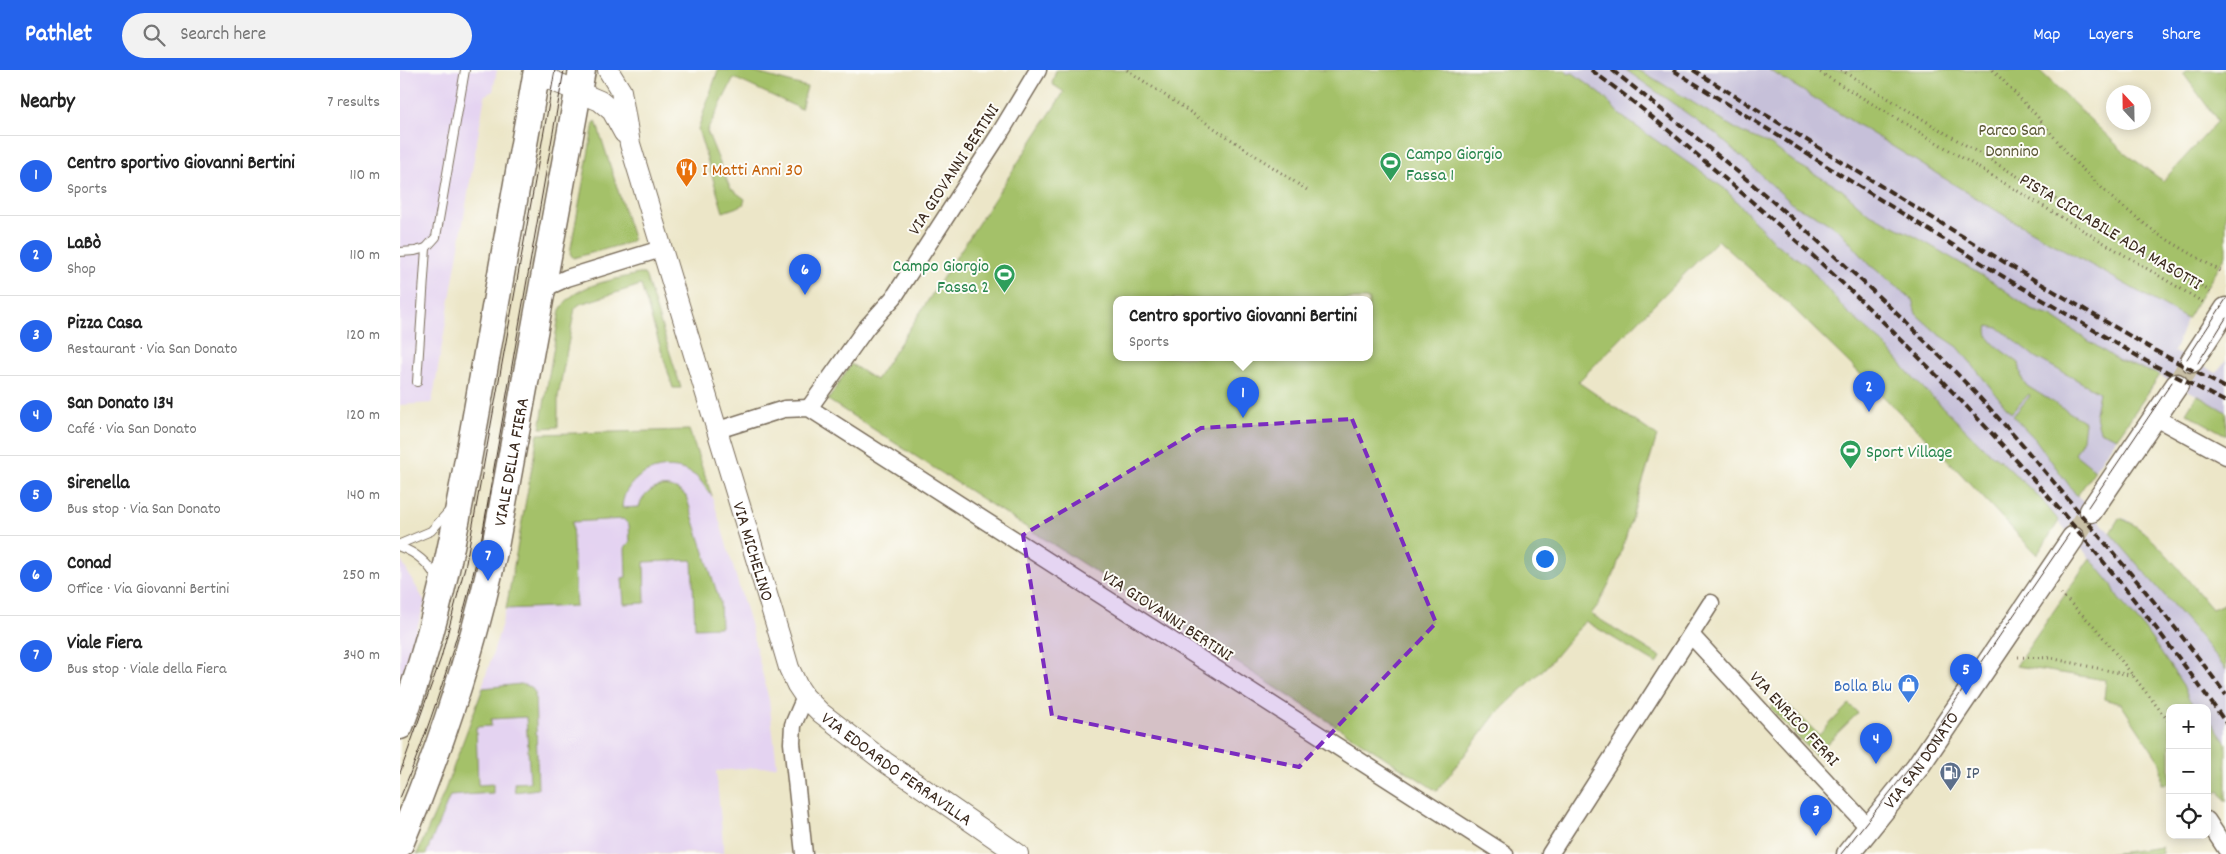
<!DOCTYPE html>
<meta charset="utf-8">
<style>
:root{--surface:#fff;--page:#f2f2f2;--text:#222;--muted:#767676;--line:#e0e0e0;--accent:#2563eb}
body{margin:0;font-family:Dekko,sans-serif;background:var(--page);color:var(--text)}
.controls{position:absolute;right:15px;bottom:15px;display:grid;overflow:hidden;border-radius:10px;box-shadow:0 2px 12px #0003}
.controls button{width:45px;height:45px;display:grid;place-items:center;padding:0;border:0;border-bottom:1px solid var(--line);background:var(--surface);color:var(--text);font:25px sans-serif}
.compass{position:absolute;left:1706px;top:15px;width:45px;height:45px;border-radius:50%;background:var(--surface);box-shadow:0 2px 12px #0003;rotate:338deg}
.you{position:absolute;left:1144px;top:488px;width:18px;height:18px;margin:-12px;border:4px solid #fff;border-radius:50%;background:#1a73e8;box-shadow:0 0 0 8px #1a73e833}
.badge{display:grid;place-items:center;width:32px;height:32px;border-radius:50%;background:var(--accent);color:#fff;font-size:16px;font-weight:700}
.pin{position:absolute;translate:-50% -41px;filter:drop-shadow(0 1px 2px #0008)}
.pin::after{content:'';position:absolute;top:26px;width:18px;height:15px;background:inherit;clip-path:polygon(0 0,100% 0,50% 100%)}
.popup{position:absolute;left:713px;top:226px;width:260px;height:65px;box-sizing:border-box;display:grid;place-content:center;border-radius:10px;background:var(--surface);filter:drop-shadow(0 1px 4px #0005);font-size:16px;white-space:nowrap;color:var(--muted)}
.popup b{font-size:19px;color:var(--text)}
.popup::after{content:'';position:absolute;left:50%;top:100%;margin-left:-10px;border:10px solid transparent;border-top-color:var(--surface)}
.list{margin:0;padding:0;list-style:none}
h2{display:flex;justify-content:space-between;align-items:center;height:65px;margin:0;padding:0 20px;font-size:21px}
h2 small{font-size:16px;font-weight:400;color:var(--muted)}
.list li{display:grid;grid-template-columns:32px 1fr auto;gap:15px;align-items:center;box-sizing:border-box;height:80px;padding:0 20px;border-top:1px solid var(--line)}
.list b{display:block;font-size:19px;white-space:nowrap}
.list p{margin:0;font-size:16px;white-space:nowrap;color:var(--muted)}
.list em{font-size:16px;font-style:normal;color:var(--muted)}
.icon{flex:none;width:28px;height:28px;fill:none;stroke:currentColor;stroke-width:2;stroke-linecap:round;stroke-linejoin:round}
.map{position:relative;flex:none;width:1826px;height:784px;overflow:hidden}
header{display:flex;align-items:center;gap:30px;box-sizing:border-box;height:70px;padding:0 25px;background:var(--accent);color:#fff}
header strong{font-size:24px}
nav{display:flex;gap:28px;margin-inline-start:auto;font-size:18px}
.search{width:350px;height:45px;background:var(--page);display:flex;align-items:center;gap:12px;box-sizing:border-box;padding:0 18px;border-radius:28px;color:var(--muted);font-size:19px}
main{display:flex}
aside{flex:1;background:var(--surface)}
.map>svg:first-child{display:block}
.built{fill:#e4d3f1}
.industrial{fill:#c6c0d9}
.green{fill:#a4c169;stroke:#707644;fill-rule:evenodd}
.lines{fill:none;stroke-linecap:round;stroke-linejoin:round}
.secondary-tunnel{stroke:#c9c0a6;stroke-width:22;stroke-dasharray:22 11;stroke-linecap:butt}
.service-casing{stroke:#796c5a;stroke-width:10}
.minor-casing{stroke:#796c5a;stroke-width:19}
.tertiary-casing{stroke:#796c5a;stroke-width:22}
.secondary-casing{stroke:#796c5a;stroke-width:25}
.primary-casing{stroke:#796c5a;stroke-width:29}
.path{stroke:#796c5a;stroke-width:3;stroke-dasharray:1 4;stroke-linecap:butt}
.service{stroke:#fff;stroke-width:8}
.minor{stroke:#fff;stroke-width:16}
.tertiary{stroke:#fff;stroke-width:20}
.secondary{stroke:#fff;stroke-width:22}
.primary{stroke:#fff;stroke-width:26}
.tram{stroke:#3b2a1e;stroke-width:1}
.rail{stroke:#3b2a1e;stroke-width:4;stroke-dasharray:8 4;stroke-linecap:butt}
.marked{fill:#7b2cbf;fill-opacity:0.2;stroke:#7b2cbf;stroke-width:4;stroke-dasharray:10 6;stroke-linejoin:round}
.labels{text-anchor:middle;stroke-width:4;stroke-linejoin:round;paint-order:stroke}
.park-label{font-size:18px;fill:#5a5734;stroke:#fdfcf7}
.leisure-label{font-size:18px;fill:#27864d;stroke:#fdfcf7;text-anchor:start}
.food-label{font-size:18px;fill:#c56008;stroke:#fdfcf7;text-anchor:start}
.street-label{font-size:18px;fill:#3b2a1e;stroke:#fdfcf7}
.shop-label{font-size:18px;fill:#366cbe;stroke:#fdfcf7;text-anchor:end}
.service-label{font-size:18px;fill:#4e5e75;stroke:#fdfcf7;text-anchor:start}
</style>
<header>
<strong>Pathlet</strong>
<div class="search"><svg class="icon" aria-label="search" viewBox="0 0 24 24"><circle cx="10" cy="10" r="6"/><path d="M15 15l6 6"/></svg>Search here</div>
<nav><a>Map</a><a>Layers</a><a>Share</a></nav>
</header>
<main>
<aside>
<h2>Nearby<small>7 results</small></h2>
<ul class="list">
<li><span class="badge">1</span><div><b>Centro sportivo Giovanni Bertini</b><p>Sports</p></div><em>110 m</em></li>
<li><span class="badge">2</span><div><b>LaBò</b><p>Shop</p></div><em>110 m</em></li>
<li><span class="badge">3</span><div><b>Pizza Casa</b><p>Restaurant · Via San Donato</p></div><em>120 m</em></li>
<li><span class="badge">4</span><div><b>San Donato 134</b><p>Café · Via San Donato</p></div><em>120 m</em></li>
<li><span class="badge">5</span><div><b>Sirenella</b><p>Bus stop · Via San Donato</p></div><em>140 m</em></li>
<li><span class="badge">6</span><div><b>Conad</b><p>Office · Via Giovanni Bertini</p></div><em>250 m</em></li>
<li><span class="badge">7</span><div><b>Viale Fiera</b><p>Bus stop · Viale della Fiera</p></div><em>340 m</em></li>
</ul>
</aside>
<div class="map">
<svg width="1826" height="784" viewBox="0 0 1826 784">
<rect width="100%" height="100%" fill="#fdfcf7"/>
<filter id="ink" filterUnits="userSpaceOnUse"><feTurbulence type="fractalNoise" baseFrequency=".02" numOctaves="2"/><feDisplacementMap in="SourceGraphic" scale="10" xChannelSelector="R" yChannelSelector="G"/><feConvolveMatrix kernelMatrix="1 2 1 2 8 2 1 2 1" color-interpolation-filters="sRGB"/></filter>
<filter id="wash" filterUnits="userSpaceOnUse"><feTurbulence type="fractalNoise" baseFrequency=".0096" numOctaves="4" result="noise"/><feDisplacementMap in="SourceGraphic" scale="20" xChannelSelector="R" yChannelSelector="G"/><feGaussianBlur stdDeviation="1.12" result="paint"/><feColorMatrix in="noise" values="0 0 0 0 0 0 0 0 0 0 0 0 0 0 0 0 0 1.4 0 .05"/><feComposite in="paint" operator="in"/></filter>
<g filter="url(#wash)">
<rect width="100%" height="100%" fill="#ece6c8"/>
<g class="built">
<path d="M0,0h97l-4,21 -8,4 -53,308 -32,2z"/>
<path d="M289,360l23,66 37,124 20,80 8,66 -61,5 8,82 -307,1 26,-59 23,-58 28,-87 12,-41 32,-175z"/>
<path d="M0,489l25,43 -25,82z"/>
</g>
<path class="industrial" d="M1104,0h265l246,152 172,97 -13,33 43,21 9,-14v76l-40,-22 11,-18 -37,-19 -83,119 33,38 9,-15 7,1 17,12 69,78 14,21v172l-19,-29v-65h-37l-93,-132 13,-18 -31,-36 -22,33 -91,-97 -153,-150 -75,-68z"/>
<g class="green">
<path d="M318,0h28l61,17 -6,22 -67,-31 -27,53 23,57 15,11 -2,6 -20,7 -25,-83z"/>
<path d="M656,0h509l3,4 5,-1 29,22 18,20 105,74 51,55 32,22 38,45 38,33 29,34 73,72 15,11 40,38 18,22 -22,34 -91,-97 -153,-150 -75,-68 -140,142 79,54 -42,136 -17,33 -7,9 70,43 -4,7 -72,-43 -37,44 -53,50 -58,76 -609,-391 23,-36 25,16 188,-288 -12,-8zM969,229v58h-252v-58z"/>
<path d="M1226,0h10l12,5 93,57 30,13 26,19 44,25 27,24 46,23 79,46 41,29 17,5 68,45 41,14 -43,63 -17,-7 -5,-18 4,-21 -64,-35 -36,-29 -11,-2c-6,15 20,28 31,37l3,16 5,7 58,36 -2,17 -8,15 20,16 -18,26 -42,-57 -22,-23 17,-20 -1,-2 -18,19 -53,-66 -21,-14 -21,-19 -4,-15 -42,-34 -30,-34 -25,-16 -20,-9 -79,-72z"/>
<path d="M1369,0h270l85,82 39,29 55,-60 -35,-48 3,-3h40v185l-39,64 -172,-97z"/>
<path d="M196,51l37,117 -2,4 -58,16 -3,-5 24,-130z"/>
<path d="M238,204h6l2,3 35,111h-8l-32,-103 -61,19 -5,4 -17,89v30l-18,1 20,-118c14,-26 51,-29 78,-36z"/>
<path d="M1797,325l29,17v23l-40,-22z"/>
<path d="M289,360l23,66c-7,-7 -10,-16 -18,-21 -27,-19 -71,-1 -72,33l17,-1c7,-22 31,-27 47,-11l34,106 1,25 -26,1 -3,-68 -48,2 1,41 -21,1 -2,-26 4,-1 -1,-30 5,-5 -1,-17 -6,-6 -51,3 4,84 -70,3 32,-175z"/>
<path d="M1719,448c30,7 72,67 93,91l14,-6v67l-33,-42 -83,-95z"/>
<path d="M1690,488l22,27 6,13 26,30 39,57 6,15 10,8h-29v75l-8,1 -1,-20 -40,-60 -17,-5 2,-19 -90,-14z"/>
<path d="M121,614l10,3 4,6 3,96 -23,3 -1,-9 16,-1 -4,-65 -35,2v7l-15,1 2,58 15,-1v9l-43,3 -24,58h-9l26,-59 40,-107z"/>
<path d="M1381,628l38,37 30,-31 9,9 -43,42 -45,-47z"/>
<path d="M1807,646l19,27v59l-7,-11 -12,6z"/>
<path d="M1762,777l1,7h-54z"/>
</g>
</g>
<g filter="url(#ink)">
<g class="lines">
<g class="secondary-tunnel">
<path d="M1777,315l15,-24"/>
<path d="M1673,468l18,-27"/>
</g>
<defs>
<g id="service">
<path d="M0,182l15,-1 11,-3"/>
<path d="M17,312l9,-134 10,-11 29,-167"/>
<path d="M0,474l31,-13 18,-20"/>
<path d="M0,477c17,6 29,17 37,32"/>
</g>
<g id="minor">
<path d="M143,219l24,-11 94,-29"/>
<path d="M409,338l57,-80 28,-31 106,-164 38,-63"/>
<path d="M1756,348l70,38"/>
<path d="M318,360l66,-21 25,-1 696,446"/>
<path d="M1291,565l178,193"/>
<path d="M1807,750l19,29"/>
<path d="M404,784l-12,-111 1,-18 12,-28"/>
<path d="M1150,784l161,-251"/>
</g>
<g id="tertiary">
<path id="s1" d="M208,0l13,21 9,53 152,500 7,24 8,17 8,12 16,16 64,49 133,92"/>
<path d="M137,4l63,27 12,10 12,22"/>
</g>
<g id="secondary">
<path d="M1792,291l34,-52"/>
<path d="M1691,441l86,-126"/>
<path id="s2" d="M1448,784l69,-86 156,-230"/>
</g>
<g id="primary">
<path d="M0,656c39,-102 58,-210 77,-316 21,-114 40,-227 60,-340"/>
<path id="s3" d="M0,774c41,-96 73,-195 95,-297l87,-477"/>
</g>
</defs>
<use href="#service" class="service-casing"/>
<use href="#minor" class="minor-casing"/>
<use href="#tertiary" class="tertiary-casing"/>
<use href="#secondary" class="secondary-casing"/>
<use href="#primary" class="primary-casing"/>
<g class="path">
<path d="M727,0l180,120"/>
<path d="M1416,0l390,234"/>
<path d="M1441,0l312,188 60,35"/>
<path d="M1593,0l43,45 37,45 39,38 44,35 66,39"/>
<path d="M1661,524l34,33 75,96"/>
<path d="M1618,587l32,1 84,18"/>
</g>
<use href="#service" class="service"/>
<use href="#minor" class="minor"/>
<use href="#tertiary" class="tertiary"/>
<use href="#secondary" class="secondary"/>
<use href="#primary" class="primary"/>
<g class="tram">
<path d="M1787,289l39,-60"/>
<path d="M1798,293l28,-45"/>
<path d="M1688,437l84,-125"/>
<path d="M0,703l41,-115 25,-95 89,-493"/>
<path d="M0,728c36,-85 62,-172 82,-262l82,-466"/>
<path d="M1441,784l70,-88 158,-232"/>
</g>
<g class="rail">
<path d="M1191,0c46,33 89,70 132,107 190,160 360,343 503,546"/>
<path d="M1212,0c129,102 257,209 369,329 39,42 76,87 113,131 45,53 91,108 132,165"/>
<path d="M1273,0l331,207 142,84 80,41"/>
<path d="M1293,0l316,195 145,85 72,38"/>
</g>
</g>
</g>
<path class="marked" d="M952,349l84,204 -137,144 -247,-51 -29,-181 178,-107z"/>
<defs>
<symbol id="stadium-pin" viewBox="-11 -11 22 30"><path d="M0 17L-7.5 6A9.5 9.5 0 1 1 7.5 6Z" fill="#2e9e5b" stroke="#fdfcf7"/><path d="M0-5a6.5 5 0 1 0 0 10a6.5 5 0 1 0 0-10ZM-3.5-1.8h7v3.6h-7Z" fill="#fff"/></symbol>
<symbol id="restaurant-pin" viewBox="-11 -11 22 30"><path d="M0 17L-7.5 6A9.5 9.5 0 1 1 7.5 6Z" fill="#e8710a" stroke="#fdfcf7"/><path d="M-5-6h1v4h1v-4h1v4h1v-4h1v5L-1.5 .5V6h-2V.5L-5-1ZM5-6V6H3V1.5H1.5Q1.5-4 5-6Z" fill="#fff"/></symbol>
<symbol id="shop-pin" viewBox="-11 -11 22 30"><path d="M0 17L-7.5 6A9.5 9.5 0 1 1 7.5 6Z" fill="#3f7fe0" stroke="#fdfcf7"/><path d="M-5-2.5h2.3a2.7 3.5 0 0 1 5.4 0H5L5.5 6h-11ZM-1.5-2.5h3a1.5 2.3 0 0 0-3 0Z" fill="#fff"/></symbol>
<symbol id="fuel-pin" viewBox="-11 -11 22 30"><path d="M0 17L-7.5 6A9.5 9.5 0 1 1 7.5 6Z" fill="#5c6f8a" stroke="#fdfcf7"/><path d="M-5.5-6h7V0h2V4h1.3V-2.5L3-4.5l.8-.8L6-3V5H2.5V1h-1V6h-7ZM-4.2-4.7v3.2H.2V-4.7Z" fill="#fff"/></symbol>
</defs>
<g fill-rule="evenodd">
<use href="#stadium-pin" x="978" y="80" width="25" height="34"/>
<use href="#restaurant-pin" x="274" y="86" width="25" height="34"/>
<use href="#stadium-pin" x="592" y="192" width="25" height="34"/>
<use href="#stadium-pin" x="1438" y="368" width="25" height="34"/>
<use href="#shop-pin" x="1496" y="602" width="25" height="34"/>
<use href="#fuel-pin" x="1538" y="690" width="25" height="34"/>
</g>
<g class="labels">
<g class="park-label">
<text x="1612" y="65">Parco San<tspan x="1612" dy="21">Donnino</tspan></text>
</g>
<g class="leisure-label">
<text x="1006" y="89">Campo Giorgio<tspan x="1006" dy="21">Fassa 1</tspan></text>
<text x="589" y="201" text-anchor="end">Campo Giorgio<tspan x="589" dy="21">Fassa 2</tspan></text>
<text x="1466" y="387">Sport Village</text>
</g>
<g class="food-label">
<text x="302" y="105">I Matti Anni 30</text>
</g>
<g class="street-label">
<text transform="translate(553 99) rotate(-57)" y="6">VIA GIOVANNI BERTINI</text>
<text transform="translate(1711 161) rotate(31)" y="6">PISTA CICLABILE ADA MASOTTI</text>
<text dy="6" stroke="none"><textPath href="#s3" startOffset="399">VIALE DELLA FIERA</textPath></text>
<text dy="6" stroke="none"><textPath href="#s1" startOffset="504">VIA MICHELINO</textPath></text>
<text transform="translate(768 545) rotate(33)" y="6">VIA GIOVANNI BERTINI</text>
<text transform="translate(1395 648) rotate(47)" y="6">VIA ENRICO FERRI</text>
<text dy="6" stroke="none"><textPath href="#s2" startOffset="119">VIA SAN DONATO</textPath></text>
<text dy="6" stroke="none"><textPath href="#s1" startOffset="776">VIA EDOARDO FERRAVILLA</textPath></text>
</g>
<g class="shop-label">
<text x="1492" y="621">Bolla Blu</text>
</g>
<g class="service-label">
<text x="1566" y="708">IP</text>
</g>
</g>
</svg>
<div class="controls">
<button>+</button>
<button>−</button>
<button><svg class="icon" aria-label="locate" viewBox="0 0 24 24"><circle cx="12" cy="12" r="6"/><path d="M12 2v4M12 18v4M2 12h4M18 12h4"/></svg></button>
</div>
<svg class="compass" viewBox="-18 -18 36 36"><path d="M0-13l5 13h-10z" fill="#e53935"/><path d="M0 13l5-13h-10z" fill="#767676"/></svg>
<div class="you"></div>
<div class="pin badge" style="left:843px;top:348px">1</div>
<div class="popup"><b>Centro sportivo Giovanni Bertini</b>Sports</div>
<div class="pin badge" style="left:1469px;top:342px">2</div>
<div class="pin badge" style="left:1416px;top:766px">3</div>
<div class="pin badge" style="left:1476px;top:694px">4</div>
<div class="pin badge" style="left:1566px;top:625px">5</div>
<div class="pin badge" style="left:405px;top:225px">6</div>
<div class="pin badge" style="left:88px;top:511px">7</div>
</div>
</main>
